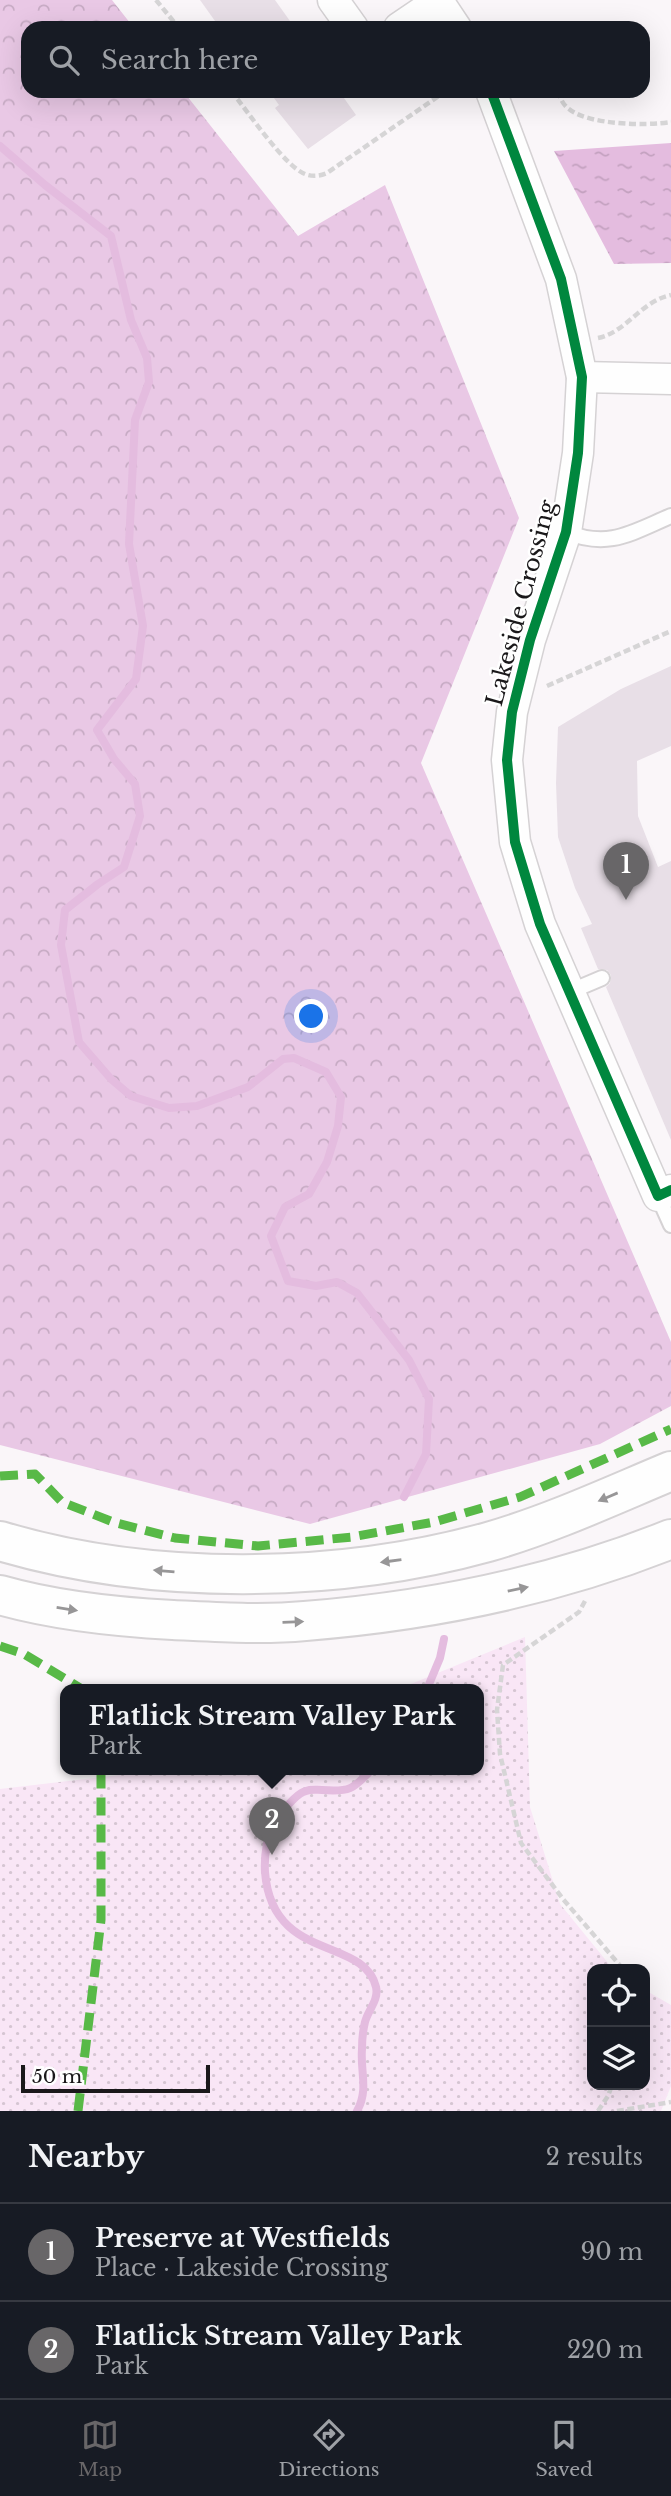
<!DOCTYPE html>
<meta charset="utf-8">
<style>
:root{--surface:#171b24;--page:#242831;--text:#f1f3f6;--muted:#9ea1a6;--line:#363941;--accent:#686668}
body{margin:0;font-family:"Libre Baskerville",serif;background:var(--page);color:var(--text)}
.controls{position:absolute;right:21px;bottom:21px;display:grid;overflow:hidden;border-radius:14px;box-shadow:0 7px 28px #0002}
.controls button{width:63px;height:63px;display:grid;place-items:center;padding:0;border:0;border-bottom:2px solid var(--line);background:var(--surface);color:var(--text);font:35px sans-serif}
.scale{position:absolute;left:21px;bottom:18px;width:189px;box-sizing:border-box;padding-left:7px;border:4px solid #1a181a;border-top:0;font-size:19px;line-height:24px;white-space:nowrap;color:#1a181a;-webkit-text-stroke:5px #fff;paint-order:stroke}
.you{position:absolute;left:312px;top:1017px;width:24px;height:24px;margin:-18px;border:5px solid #fff;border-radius:50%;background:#1a73e8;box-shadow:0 0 0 10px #1a73e833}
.badge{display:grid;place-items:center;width:46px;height:46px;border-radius:50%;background:var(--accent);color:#fff;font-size:23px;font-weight:700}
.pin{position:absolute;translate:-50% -58px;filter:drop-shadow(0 2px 4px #0008)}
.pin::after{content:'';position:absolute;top:37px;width:24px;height:21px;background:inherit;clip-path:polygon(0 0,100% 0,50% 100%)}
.popup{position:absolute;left:60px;top:1684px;width:424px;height:91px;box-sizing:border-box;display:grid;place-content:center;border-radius:14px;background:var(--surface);filter:drop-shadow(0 2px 5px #0005);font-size:23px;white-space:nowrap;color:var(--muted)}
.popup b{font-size:26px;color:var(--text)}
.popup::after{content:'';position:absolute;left:50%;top:100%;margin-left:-14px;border:14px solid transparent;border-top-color:var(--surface)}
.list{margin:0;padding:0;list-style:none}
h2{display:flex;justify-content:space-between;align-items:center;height:91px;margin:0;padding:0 28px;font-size:30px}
h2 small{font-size:23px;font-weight:400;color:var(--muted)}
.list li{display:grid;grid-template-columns:46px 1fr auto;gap:21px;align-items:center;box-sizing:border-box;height:98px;padding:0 28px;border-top:2px solid var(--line)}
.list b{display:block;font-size:26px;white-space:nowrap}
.list p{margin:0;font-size:23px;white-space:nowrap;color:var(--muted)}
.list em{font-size:23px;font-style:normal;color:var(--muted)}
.icon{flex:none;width:38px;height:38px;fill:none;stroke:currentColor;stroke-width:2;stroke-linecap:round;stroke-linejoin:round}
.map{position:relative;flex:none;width:671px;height:2111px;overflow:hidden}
.search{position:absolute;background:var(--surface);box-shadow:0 7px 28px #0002;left:21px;right:21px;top:21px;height:77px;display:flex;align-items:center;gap:18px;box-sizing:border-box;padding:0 24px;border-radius:21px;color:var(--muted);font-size:26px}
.sheet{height:287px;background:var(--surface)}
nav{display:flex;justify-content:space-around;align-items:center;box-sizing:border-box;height:98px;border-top:2px solid var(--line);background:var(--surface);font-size:19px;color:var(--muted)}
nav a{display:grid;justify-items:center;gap:4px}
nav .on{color:var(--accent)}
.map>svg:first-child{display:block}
.grass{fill:url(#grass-dots)}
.forest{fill:url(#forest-crowns)}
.water{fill:url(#water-ripples)}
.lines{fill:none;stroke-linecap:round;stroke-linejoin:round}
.stream{stroke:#e4bcdf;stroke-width:8}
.building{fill:#e8dfe7}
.lane-casing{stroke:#d5d2d4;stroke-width:18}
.street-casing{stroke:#d5d2d4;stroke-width:33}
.secondary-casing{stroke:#d5d2d4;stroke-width:42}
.path{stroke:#d6d5d6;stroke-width:4.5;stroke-dasharray:7 3.5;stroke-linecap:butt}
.lane{stroke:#fefefe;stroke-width:14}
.street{stroke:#fefefe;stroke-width:30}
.secondary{stroke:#fefefe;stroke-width:38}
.quiet{stroke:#58b947;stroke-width:9;stroke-dasharray:18 9;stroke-linecap:butt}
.cycleway-casing{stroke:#fff;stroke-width:15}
.cycleway{stroke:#00873e;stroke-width:10}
.oneway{fill:#979697}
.labels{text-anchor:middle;stroke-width:5;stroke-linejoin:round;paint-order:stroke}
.street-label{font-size:23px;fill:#1a181a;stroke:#fff}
</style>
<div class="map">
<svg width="671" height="2111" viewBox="0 0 671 2111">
<defs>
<pattern id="grass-dots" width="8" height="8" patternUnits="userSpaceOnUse" patternTransform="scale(1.75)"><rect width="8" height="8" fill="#f9e6f6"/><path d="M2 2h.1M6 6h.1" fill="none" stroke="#d5c5d2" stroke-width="1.8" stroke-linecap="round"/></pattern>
<pattern id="forest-crowns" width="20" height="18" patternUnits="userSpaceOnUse" patternTransform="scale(1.75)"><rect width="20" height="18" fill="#e9c8e5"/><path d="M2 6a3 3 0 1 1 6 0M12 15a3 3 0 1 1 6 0" fill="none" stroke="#c7abc4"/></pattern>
<pattern id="water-ripples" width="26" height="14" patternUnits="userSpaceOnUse" patternTransform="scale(1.75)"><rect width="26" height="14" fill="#e4bcdf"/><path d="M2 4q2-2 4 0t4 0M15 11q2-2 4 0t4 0" fill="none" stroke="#c3a1bf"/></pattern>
</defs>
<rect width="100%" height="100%" fill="#faf6f9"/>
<path class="grass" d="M525,1637l5,170 30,97 53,65h-21v116h53v-95l26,15v81l-10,25h-661v-322l171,-20h307v-80h-72l5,-5z"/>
<path class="forest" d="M0,0h112l22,28h-106v63h155l115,145 87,-51 134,333 -98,245 250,579v64l-71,38 -290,80 -310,-79z"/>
<path class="water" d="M671,143v120l-57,1 -60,-113z"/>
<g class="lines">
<g class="stream">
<path d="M0,146l45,39 66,51 20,84 16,38 2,24 -14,38 -6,124 14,82 -7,53 -39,51 17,29 21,25 5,32 -16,51 -26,17 -33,26 -4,35 18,97 32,37 20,17 38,12 28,-2 51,-19 35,-28 11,-1 32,14 15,25 -3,29 -11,36 -18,32 -24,13 -14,29 17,45 28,5 21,-4 20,11 52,67 20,39 -3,55 -22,43"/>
<path d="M427,1689l13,-31 4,-19"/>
<path d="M357,2111c12,-21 3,-40 5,-62 0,-9 1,-19 3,-27 3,-12 14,-22 11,-35 -12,-51 -104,-24 -111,-115 -1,-16 2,-39 11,-52 6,-8 20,-27 30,-29 5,-2 10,-1 16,-1 27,2 31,0 50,-21"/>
</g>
</g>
<g class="building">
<path d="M200,0h75l20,28h-75z"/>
<path d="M269,91h70l17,24 -48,34 -33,-41 4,-3z"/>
<path d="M671,666v80l-34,15 1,55 20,51 13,-6v279l-65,-153 4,-4 1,-8 -4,-5 -9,-1 -17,-41 11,-4 -17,-36 -17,-51 -2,-54 2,-56 63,-38z"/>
</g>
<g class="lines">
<defs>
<g id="lane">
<path d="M566,532c43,17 65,1 105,-16"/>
<path d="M569,992l33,-14"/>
<path d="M658,1196l13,29"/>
</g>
<g id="street">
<path d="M333,0l20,28"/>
<path d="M438,1l18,27"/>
<path d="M399,28l41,-28"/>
<path d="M491,91l70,188 21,98 -4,76 -12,79 -36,108 -18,72 -5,48 8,82 25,82 118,272 13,-6"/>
<path d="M582,377l89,2"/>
</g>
<g id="secondary">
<path d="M0,1541c151,45 336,43 488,1 63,-18 123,-46 183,-71"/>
<path d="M0,1595c56,16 115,22 173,25 44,2 88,5 132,1 125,-10 249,-35 366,-82"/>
</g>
</defs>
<use href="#lane" class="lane-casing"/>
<use href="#street" class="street-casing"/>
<use href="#secondary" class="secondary-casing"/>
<g class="path">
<path d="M156,0l23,28"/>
<path d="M231,91c16,19 53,75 74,83 7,3 15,2 22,-1l119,-82"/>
<path d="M558,91c2,7 5,14 11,18 19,16 78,17 102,13"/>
<path d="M598,338c29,-6 43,-37 73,-43"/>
<path d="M547,686l124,-55"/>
<path d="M585,1601l-6,11 -76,53 -6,45 3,44 21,89 42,56 60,70"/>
<path d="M598,2111l10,-15 4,-11"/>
<path d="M617,2111l54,-9"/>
</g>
<use href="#lane" class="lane"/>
<use href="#street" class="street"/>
<use href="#secondary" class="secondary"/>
<g class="quiet">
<path d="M0,1476l35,-2 27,28 51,20 62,16 83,8 94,-9 82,-15 86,-25 151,-68"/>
<path d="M0,1646l24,8 58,35"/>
<path d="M78,2111l23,-191v-151"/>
</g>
<defs>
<path id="cycleway" d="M491,91l70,188 21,98 -4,76 -12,79 -36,108 -18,72 -5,48 8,82 25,82 118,272 13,-6"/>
</defs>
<use href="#cycleway" class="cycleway-casing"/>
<use href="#cycleway" class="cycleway"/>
</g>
<defs><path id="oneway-solid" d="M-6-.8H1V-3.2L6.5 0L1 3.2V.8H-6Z" transform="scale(1.75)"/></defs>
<g class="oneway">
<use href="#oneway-solid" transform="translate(608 1497) rotate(157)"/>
<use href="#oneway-solid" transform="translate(391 1561) rotate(172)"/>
<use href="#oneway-solid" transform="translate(164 1571) rotate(-175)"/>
<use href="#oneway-solid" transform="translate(518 1589) rotate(-12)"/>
<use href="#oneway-solid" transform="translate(67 1609) rotate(9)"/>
<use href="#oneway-solid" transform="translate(293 1622) rotate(-2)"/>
</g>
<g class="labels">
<g class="street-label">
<text transform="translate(521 603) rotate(-75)" y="8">Lakeside Crossing</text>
</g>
</g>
</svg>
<div class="controls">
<button><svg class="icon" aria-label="locate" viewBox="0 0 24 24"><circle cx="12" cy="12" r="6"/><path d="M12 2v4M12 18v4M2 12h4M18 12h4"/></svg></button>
<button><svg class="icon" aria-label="layers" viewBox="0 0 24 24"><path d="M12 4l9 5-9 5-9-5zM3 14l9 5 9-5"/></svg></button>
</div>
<div class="scale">50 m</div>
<div class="you"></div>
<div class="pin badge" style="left:626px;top:900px">1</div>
<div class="pin badge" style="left:272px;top:1855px">2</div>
<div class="popup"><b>Flatlick Stream Valley Park</b>Park</div>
<div class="search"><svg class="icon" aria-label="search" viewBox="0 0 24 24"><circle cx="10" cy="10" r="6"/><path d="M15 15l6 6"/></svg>Search here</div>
</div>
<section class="sheet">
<h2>Nearby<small>2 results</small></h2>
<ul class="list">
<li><span class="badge">1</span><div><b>Preserve at Westfields</b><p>Place · Lakeside Crossing</p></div><em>90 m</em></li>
<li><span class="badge">2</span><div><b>Flatlick Stream Valley Park</b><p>Park</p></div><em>220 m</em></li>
</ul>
</section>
<nav>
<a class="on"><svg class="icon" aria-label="map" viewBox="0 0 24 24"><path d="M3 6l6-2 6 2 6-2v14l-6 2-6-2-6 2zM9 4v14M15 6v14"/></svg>Map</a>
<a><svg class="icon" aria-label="directions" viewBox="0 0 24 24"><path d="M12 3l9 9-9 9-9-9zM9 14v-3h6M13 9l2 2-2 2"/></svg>Directions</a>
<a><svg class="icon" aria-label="saved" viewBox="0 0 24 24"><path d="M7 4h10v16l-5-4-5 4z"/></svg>Saved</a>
</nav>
